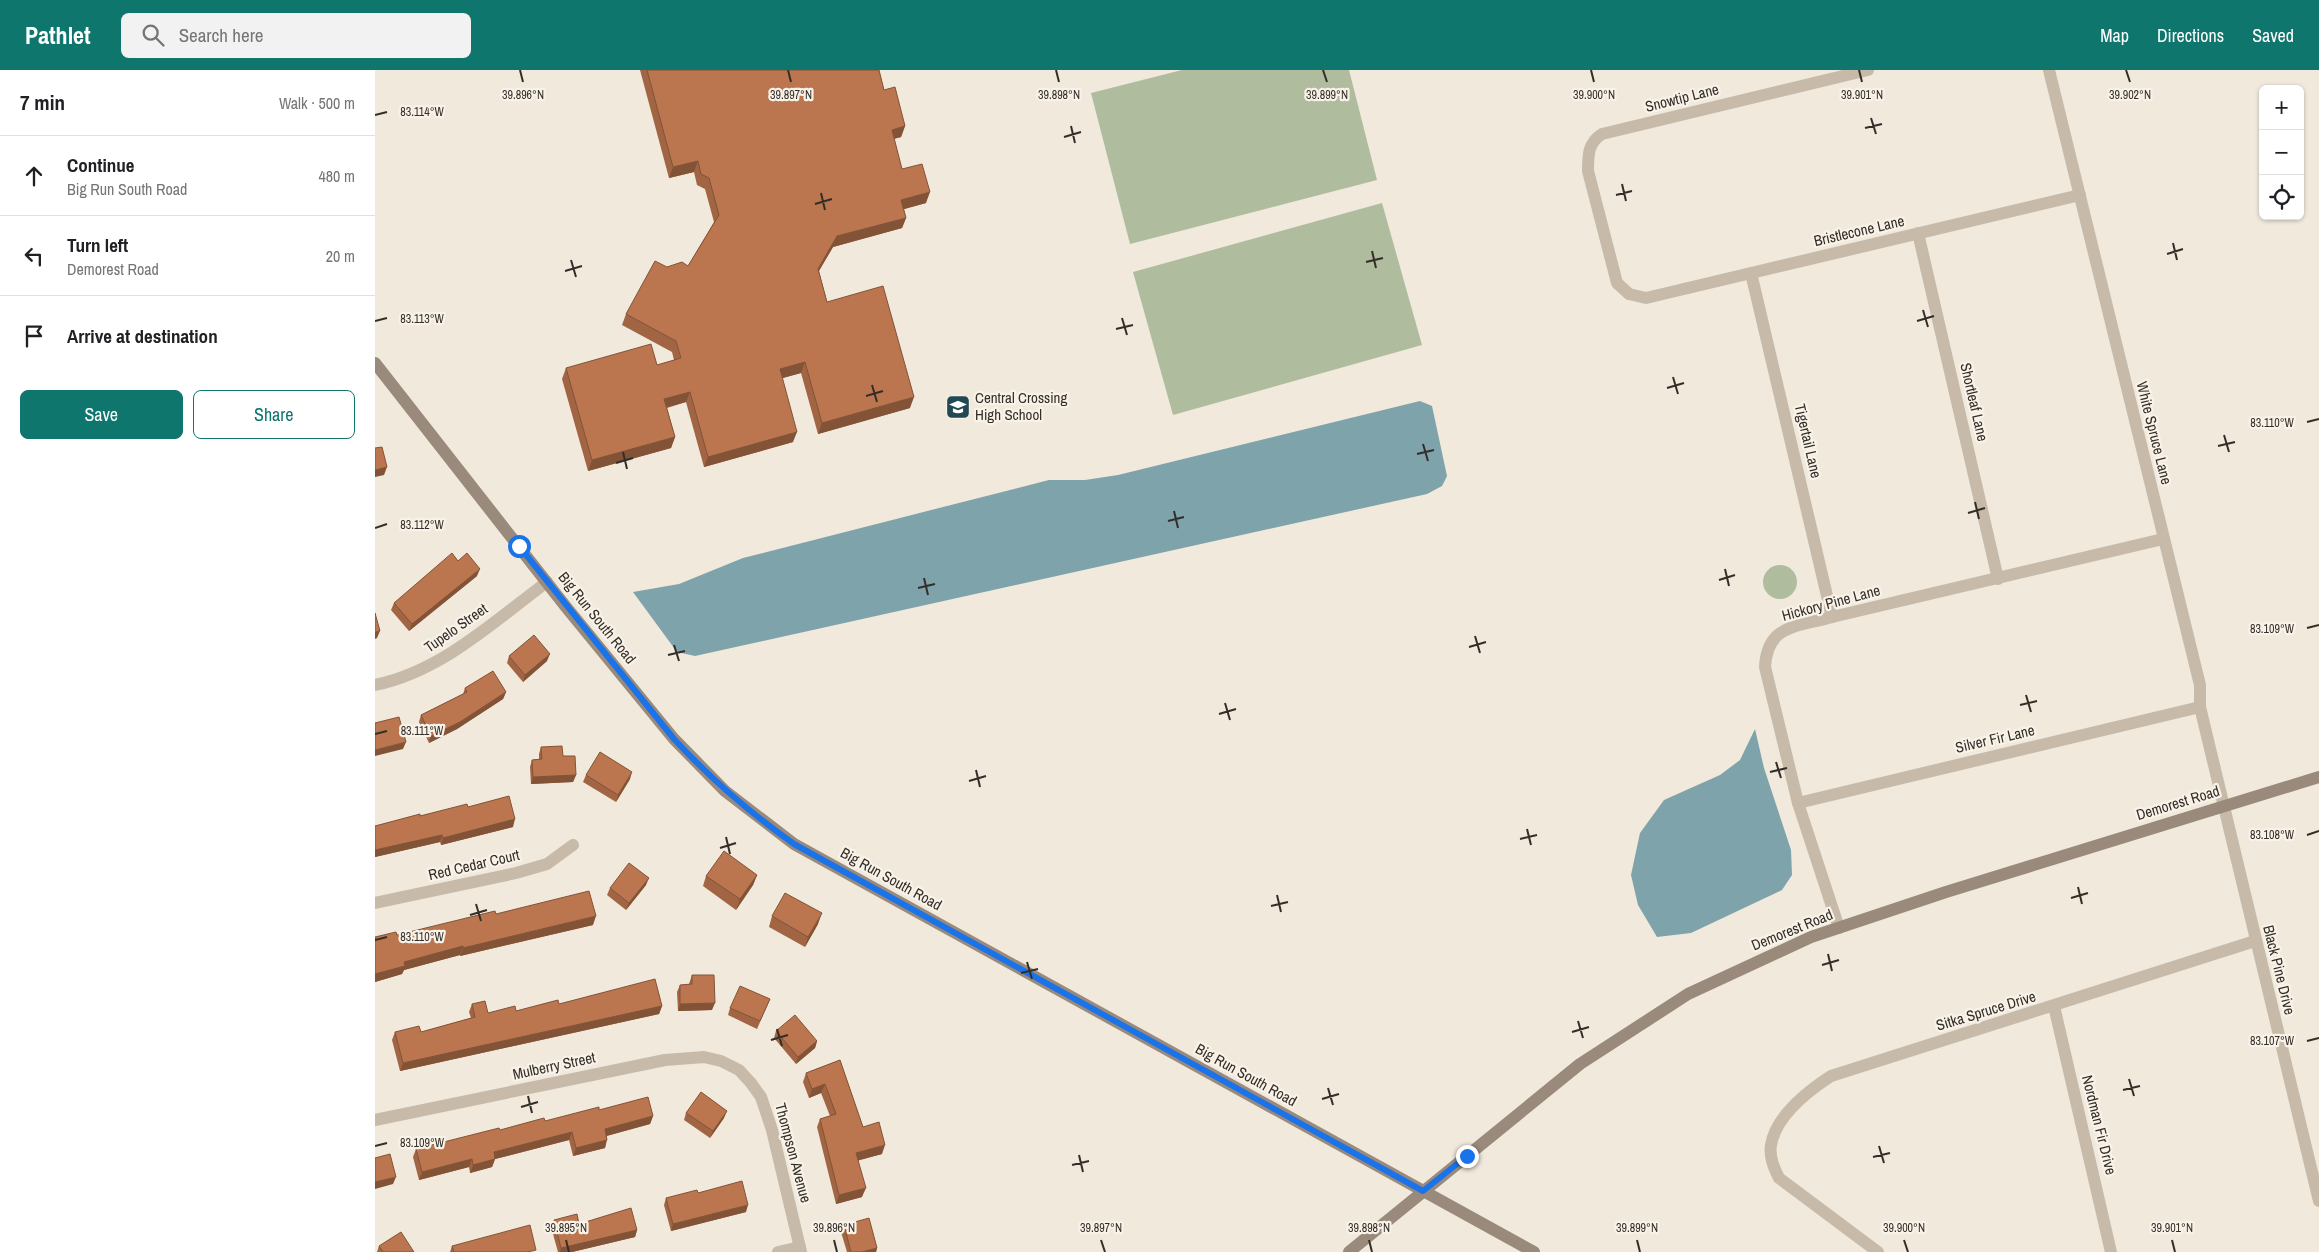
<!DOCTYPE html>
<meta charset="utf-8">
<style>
:root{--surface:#fff;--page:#f2f2f2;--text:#202124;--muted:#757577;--line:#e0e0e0;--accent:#0f766e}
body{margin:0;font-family:"Archivo Narrow",sans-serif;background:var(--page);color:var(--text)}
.controls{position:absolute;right:15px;top:15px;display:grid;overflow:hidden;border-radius:8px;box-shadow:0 1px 4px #0004}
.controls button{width:45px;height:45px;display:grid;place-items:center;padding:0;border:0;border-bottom:1px solid var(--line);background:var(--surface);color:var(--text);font:25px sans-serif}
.stop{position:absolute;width:15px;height:15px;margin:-11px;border:4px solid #1a73e8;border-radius:50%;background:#fff}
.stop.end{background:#1a73e8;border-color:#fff;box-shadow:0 1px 5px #0008}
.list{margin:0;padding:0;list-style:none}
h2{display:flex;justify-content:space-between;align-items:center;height:65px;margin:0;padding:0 20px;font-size:21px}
h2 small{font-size:16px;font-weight:400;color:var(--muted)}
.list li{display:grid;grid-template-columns:32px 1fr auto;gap:15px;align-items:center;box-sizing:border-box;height:80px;padding:0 20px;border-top:1px solid var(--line)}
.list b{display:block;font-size:19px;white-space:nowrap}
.list p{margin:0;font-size:16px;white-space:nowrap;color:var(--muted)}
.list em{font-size:16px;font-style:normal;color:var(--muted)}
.actions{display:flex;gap:10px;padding:15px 20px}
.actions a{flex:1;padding:11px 0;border:1px solid var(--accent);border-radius:8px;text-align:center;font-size:18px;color:var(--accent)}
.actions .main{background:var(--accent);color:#fff}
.icon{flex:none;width:28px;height:28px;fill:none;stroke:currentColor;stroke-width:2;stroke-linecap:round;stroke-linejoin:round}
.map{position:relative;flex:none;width:1944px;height:1182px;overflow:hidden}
header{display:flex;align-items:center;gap:30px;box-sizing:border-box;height:70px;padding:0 25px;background:var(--accent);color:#fff}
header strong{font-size:24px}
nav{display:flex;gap:28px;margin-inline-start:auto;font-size:18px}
.search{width:350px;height:45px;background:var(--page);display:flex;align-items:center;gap:12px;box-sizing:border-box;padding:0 18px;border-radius:8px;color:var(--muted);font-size:19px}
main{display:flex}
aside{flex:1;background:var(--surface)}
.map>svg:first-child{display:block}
.green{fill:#afbd9e}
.water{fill:#7ea3aa}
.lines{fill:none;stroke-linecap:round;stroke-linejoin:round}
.street{stroke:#c7baa9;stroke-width:12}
.secondary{stroke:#9a8a7b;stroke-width:12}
.wall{fill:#a16544}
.shaded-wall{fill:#835337}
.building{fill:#bb764f;stroke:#835337}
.route{stroke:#1a73e8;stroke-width:6}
.ticks{fill:none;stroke:#342e28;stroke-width:2}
.labels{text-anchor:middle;stroke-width:4.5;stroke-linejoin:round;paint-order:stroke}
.street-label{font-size:15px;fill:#342e28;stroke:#f8f2e8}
.poi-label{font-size:15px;fill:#342e28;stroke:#f8f2e8;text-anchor:start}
.ticks-label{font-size:12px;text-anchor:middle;fill:#342e28;stroke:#f8f2e8;stroke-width:4.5;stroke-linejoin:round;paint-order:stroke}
</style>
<header>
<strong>Pathlet</strong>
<div class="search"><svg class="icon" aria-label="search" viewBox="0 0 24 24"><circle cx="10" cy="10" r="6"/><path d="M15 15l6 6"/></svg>Search here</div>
<nav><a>Map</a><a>Directions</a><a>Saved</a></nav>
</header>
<main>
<aside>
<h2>7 min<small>Walk · 500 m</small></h2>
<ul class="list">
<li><svg class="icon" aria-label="ahead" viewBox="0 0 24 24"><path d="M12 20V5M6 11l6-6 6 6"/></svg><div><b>Continue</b><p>Big Run South Road</p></div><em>480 m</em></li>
<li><svg class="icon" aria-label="left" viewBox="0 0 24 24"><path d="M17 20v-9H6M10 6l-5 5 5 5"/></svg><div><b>Turn left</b><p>Demorest Road</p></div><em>20 m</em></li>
<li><svg class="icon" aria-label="arrive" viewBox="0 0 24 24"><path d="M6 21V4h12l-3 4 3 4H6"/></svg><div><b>Arrive at destination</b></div></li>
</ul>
<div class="actions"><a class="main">Save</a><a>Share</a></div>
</aside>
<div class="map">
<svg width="1944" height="1182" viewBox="0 0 1944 1182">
<rect width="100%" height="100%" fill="#f0e9dc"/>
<g class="green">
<path d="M807,0h167l28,110 -247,64 -39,-151z"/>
<path d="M1007,133l40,142 -249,70 -40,-143z"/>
<circle cx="1405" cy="512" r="17"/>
</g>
<g class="water">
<path d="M1045,331l12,5 15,70 -5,10 -15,8 -732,162 -18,-4 -44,-60 46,-8 64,-26 306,-78h36l33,-5z"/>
<path d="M1380,659l9,39 27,82 1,25 -10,15 -91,43 -34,4 -19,-32 -7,-30 9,-42 24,-33 56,-25 20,-15z"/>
</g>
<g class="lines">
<g class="street">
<path d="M1493,0l-266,64c-14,9 -14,21 -14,37l29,112 12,11 17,4 434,-103"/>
<path d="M1674,0l151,615v22l119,494"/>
<path d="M1543,163l80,346"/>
<path d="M1376,203l81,344"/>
<path d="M0,615c67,-14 118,-63 172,-103"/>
<path d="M1423,733l402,-96"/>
<path d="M0,833l141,-30 31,-9 26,-19"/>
<path d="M1464,858l-41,-125 -33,-136c2,-43 33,-40 67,-50l331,-78"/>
<path d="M1679,936l57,246"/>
<path d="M0,1050l290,-60 39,-3 17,4 18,9 12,13 10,14 11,33 29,122"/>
<path d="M403,1182l22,-5"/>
<path d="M1503,1182l-99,-74c-5,-10 -10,-21 -8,-33 5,-30 37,-54 60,-69l424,-135"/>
</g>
<g class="secondary">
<path d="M0,293l191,244 108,132 51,52 69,53 740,408"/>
<path d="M974,1182l231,-188 108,-70 123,-57 135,-45 373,-115"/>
</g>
</g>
<g class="wall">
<path d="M265,0h239l5,20 21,36 -4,11 -7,2 8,30 24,34 -22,6 2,9 -4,10 -69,19 -14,24 8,31 83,106 -92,26 -17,-61 -19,5 11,64 -89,25 -18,-65 -19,6 8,29 -4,11 -83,23 -26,-92 4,-11 91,-3 17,-5 -2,-8 -50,-27 4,-11 41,-47 21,-1 26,-44 -9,-33 -8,-4 -3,-13 -25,6z"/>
<path d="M83,491l19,15 -68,55 -18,-21 3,-7z"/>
<path d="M134,586l38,5 -24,21 -16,-19z"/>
<path d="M90,618l41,4 -3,7 -46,30 -28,14 -10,-21 2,-7 42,-21z"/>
<path d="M166,677l22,9 13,19 -3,7 -42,2 -1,-17 2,-7 7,-1v-5z"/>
<path d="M211,705l44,4 -14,23 -33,-20z"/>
<path d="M93,737l45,20 -72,18 -1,-3 -65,15v-31l45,-10z"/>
<path d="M382,805l-4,10 -17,25 -33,-24 3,-10z"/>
<path d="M271,815l-20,25 -19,-15 3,-7z"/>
<path d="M121,844l97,11 -133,31v-1l-56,15 -2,4 -27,8v-45l22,-2z"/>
<path d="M397,846l46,8 -13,23 -36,-20z"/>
<path d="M317,905l20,35 -34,1 -1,-19 3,-7 9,-1z"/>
<path d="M395,929l-13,30 -29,-14 2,-7z"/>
<path d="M97,934l16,9 28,-2 43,-7 103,2 -3,8 -259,57 -8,-31 3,-8h26l50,-14 -2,-6z"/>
<path d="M401,961l41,10 -2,7 -19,16 -22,-26z"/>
<path d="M465,990l23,67 19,27 -24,6 4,37 -26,7 -19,-77 3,-8 10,-3 -9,-23 -12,5 -6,-16 3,-9z"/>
<path d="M224,1040l54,6 -3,8 -43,12 -2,12 -32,8 -4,-16 -74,19 -3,8 -22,6 -1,-6 -50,13 -6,-23 3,-8z"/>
<path d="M311,1043l38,5 -14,20 -26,-18z"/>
<path d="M323,1123l48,19 -75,19 -7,-26 2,-7z"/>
<path d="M179,1150l25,4 58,6 -2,7 -63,15h-14l-7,-25z"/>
<path d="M469,1155l33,23 -1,4h-29l-6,-20z"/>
<path d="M4,1176l35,6h-37z"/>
<path d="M77,1176l83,6h-85z"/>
</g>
<g class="shaded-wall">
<path d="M530,56l-4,11 -13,3 4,-10z"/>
<path d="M323,91l-4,11 -25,6 4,-11z"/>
<path d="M555,122l-4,11 -29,8 4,-11z"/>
<path d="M531,148l-4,10 -69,19 -19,32 4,-10 19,-33z"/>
<path d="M430,292l-4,11 -25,7 4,-11z"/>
<path d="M315,322l-4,10 -26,7 4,-10z"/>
<path d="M539,327l-4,11 -92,26 4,-11z"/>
<path d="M422,362l-4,10 -89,25 4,-10z"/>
<path d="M300,367l-4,11 -83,23 4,-11z"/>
<path d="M12,397l-3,8 -9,2v-7z"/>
<path d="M105,499l-3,7 -68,55 3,-7z"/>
<path d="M5,561l-3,7 -2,1v-7z"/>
<path d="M175,584l-3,7 -24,21 2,-7z"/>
<path d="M131,622l-3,7 -46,30 -28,14 2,-7z"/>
<path d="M31,672l-3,7 -28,7v-6z"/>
<path d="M257,702l-2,7 -14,23 2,-7z"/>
<path d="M201,705l-3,7 -42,2 2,-7z"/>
<path d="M140,749l-2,8 -72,18 2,-7z"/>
<path d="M67,765l-2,7 -65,15v-7z"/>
<path d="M382,805l-4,10 -17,25 4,-11z"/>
<path d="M274,808l-3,7 -20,25 3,-7z"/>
<path d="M447,843l-4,11 -13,23 3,-10z"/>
<path d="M221,846l-3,9 -133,31 3,-8z"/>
<path d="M88,876l-3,9 -56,15 -2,4 -27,8v-8l29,-12z"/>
<path d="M340,933l-3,7 -34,1 2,-7z"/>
<path d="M287,936l-3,8 -259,57 3,-8z"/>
<path d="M442,971l-2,7 -19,16 2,-7z"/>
<path d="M450,1014l-4,9 -12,5 3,-9z"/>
<path d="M352,1041l-3,7 -14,20 3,-7z"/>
<path d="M278,1046l-3,8 -48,13 3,-8z"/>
<path d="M197,1062l-3,8 -74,19 -3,8 -22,6 3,-8 21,-13z"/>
<path d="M232,1070l-2,8 -32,8 3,-8z"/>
<path d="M510,1075l-3,9 -29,8 3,-9z"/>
<path d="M97,1089l-3,8 -50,13 3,-8z"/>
<path d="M21,1107l-3,7 -18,5v-7z"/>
<path d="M491,1118l-4,9 -26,7 3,-9z"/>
<path d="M373,1135l-2,7 -75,19 2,-7z"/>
<path d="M262,1160l-2,7 -63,15h-12l1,-4z"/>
<path d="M502,1178l-1,4h-14z"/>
</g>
<g class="building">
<path d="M272,0h232l5,20 11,-3 10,39 -13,4 10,39 20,-5 8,28 -29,8 5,18 -69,18 -19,33 9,33 56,-16 31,111 -92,26 -17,-61 -25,7 17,63 -89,25 -18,-65 -26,7 11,38 -83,23 -26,-92 85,-24 6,21 24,-7 -5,-17 -50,-27 29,-53 12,6 15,-5 6,4 31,-51 -10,-37 -8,-4 -3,-13 -25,6z"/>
<path d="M7,377l5,20 -12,3v-22z"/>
<path d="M77,483l6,8 9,-8 13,16 -68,55 -18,-21z"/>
<path d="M0,543l5,18 -5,1z"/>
<path d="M159,565l16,19 -25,21 -16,-19z"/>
<path d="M118,601l13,21 -46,30 -29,14 -10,-21 46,-23 -2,-4z"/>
<path d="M24,647l7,25 -31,8v-27z"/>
<path d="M187,676l1,10h12l1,19 -43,2 -1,-17 10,-1 -1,-12z"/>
<path d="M225,682l32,20 -14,23 -32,-20z"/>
<path d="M134,726l6,23 -72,19 -1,-3 -67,15v-24l45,-12v2l47,-12 1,3z"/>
<path d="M349,781l33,24 -17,24 -34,-23z"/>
<path d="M254,793l20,15 -20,25 -19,-15z"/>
<path d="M214,821l7,25 -133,32v-2l-59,16 1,4 -30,8v-37l21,-5 1,3 98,-24 1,3z"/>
<path d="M410,823l37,20 -14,24 -36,-21z"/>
<path d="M317,905h22l1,28 -35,1v-19l12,-1z"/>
<path d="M280,909l7,27 -259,57 -8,-31 24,-6 2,6 54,-15 -3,-13 13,-3 3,12 27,-7 1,5 42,-11 1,4z"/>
<path d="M365,916l30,13 -10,22 -30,-13z"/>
<path d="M420,945l22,26 -19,16 -22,-26z"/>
<path d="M465,990l23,67 16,-5 6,23 -29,8 10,35 -27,7 -19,-76 16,-5 -11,-30 -13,5 -6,-16z"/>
<path d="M326,1022l26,19 -14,20 -27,-18z"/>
<path d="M273,1027l5,19 -48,13 2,11 -31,8 -4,-16 -78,20 1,7 -22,6 -1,-6 -50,13 -6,-23 83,-21 1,2 44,-12 1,3 54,-14v3z"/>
<path d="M15,1084l6,23 -21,5v-24z"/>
<path d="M367,1111l6,24 -75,19 -7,-26 31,-8 1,3z"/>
<path d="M256,1138l6,22 -76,18 -7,-28 23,-6 2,10z"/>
<path d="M494,1148l8,30 -15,4h-11l-7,-27z"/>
<path d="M155,1155l6,25 -9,2h-73l-2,-6z"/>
<path d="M26,1162l13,20h-31l-4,-6z"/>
</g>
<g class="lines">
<path class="route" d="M144,476l155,193c37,40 76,74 120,105l629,347 44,-35"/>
</g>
<path class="ticks" d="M145,0l3,12M413,0l3,12M681,0l3,12M948,0l4,12M1216,0l3,12M1484,0l3,12M1751,0l4,12M0,45l12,-3M1496,48l5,16M696,56l4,17M1490,58l17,-4M689,67l17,-5M1247,114l4,17M446,123l4,17M1241,125l16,-4M440,134l17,-5M1798,173l4,17M997,181l4,17M1792,184l16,-5M196,190l5,17M991,192l17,-4M190,201l17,-5M1548,240l5,17M747,248l5,17M0,251l12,-3M1542,251l17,-5M741,259l17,-4M1298,307l5,17M497,315l5,17M1292,318l17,-5M491,326l17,-5M1932,352l12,-3M1849,365l5,17M1048,374l5,17M1843,376l17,-4M248,382l4,17M1042,384l17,-4M241,393l17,-5M1600,432l4,17M799,441l4,17M1593,443l17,-5M793,451l16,-4M0,458l12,-4M1350,499l4,17M549,508l4,17M1344,510l16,-5M543,518l17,-4M1932,558l12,-3M1100,566l5,17M299,575l5,16M1094,577l17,-5M293,585l17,-4M1651,625l5,17M850,633l5,17M1645,635l17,-4M844,644l17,-5M0,664l12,-3M1401,692l5,16M601,700l4,17M1395,702l17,-4M594,711l17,-5M1152,759l4,16M1932,765l12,-4M351,767l4,17M1145,769l17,-4M345,778l16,-5M1703,817l4,17M902,825l4,17M1696,828l17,-5M101,834l5,17M896,836l17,-4M95,845l17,-5M0,870l12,-3M1453,884l4,17M652,892l5,17M1447,895l17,-5M646,903l17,-4M1203,951l5,17M402,959l5,17M1197,962l17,-5M396,970l17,-5M1932,971l12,-3M1754,1009l5,17M953,1018l5,17M1748,1020l17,-4M153,1026l4,17M947,1029l17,-5M146,1037l17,-5M0,1076l12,-3M1504,1076l5,17M704,1085l4,17M1498,1087l17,-4M697,1095l17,-4M191,1170l3,12M459,1170l3,12M726,1170l4,12M994,1170l3,12M1262,1170l3,12M1529,1170l4,12M1797,1170l3,12"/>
<defs>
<symbol id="school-square" viewBox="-11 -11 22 22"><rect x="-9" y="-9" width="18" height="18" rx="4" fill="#224952" stroke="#f8f2e8"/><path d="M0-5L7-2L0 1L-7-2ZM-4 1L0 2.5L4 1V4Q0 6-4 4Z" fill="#fff"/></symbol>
</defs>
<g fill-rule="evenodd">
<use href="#school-square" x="569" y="323" width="28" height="28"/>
</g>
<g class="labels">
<g class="street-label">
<text transform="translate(1307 28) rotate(-14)" y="5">Snowtip Lane</text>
<text transform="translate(1484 161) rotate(-13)" y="5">Bristlecone Lane</text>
<text transform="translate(1599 332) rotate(77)" y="5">Shortleaf Lane</text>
<text transform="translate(1779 363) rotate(76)" y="5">White Spruce Lane</text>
<text transform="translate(1433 371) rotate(77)" y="5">Tigertail Lane</text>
<text transform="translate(1456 533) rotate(-15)" y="5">Hickory Pine Lane</text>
<text transform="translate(222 548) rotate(51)" y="5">Big Run South Road</text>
<text transform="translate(81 558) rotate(-35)" y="5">Tupelo Street</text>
<text transform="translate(1620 669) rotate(-13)" y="5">Silver Fir Lane</text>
<text transform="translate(1803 733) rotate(-17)" y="5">Demorest Road</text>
<text transform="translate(99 795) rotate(-13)" y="5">Red Cedar Court</text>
<text transform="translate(516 809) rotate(29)" y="5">Big Run South Road</text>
<text transform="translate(1417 860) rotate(-22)" y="5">Demorest Road</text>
<text transform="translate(1904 900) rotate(76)" y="5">Black Pine Drive</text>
<text transform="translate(1611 941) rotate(-17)" y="5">Sitka Spruce Drive</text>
<text transform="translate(179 996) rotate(-12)" y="5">Mulberry Street</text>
<text transform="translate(871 1005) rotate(29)" y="5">Big Run South Road</text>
<text transform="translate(1724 1055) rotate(76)" y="5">Nordman Fir Drive</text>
<text transform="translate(418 1083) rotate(75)" y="5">Thompson Avenue</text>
</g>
<g class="poi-label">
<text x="600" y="333">Central Crossing<tspan x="600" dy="17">High School</tspan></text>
</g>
</g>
<g class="ticks-label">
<text x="148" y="29">39.896°N</text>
<text x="416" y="29">39.897°N</text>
<text x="684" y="29">39.898°N</text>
<text x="952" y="29">39.899°N</text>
<text x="1219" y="29">39.900°N</text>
<text x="1487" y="29">39.901°N</text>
<text x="1755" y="29">39.902°N</text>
<text x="47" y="46">83.114°W</text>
<text x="47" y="253">83.113°W</text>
<text x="1897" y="357">83.110°W</text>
<text x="47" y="459">83.112°W</text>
<text x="1897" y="563">83.109°W</text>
<text x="47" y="665">83.111°W</text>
<text x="1897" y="769">83.108°W</text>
<text x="47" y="871">83.110°W</text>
<text x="1897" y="975">83.107°W</text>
<text x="47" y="1077">83.109°W</text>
<text x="191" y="1162">39.895°N</text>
<text x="459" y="1162">39.896°N</text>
<text x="726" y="1162">39.897°N</text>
<text x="994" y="1162">39.898°N</text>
<text x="1262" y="1162">39.899°N</text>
<text x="1529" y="1162">39.900°N</text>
<text x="1797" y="1162">39.901°N</text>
</g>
</svg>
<div class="controls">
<button>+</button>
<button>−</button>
<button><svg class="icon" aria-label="locate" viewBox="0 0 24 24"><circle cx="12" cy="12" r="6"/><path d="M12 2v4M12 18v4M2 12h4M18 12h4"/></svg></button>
</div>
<div class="stop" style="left:144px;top:476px"></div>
<div class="stop end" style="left:1092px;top:1086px"></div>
</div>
</main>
